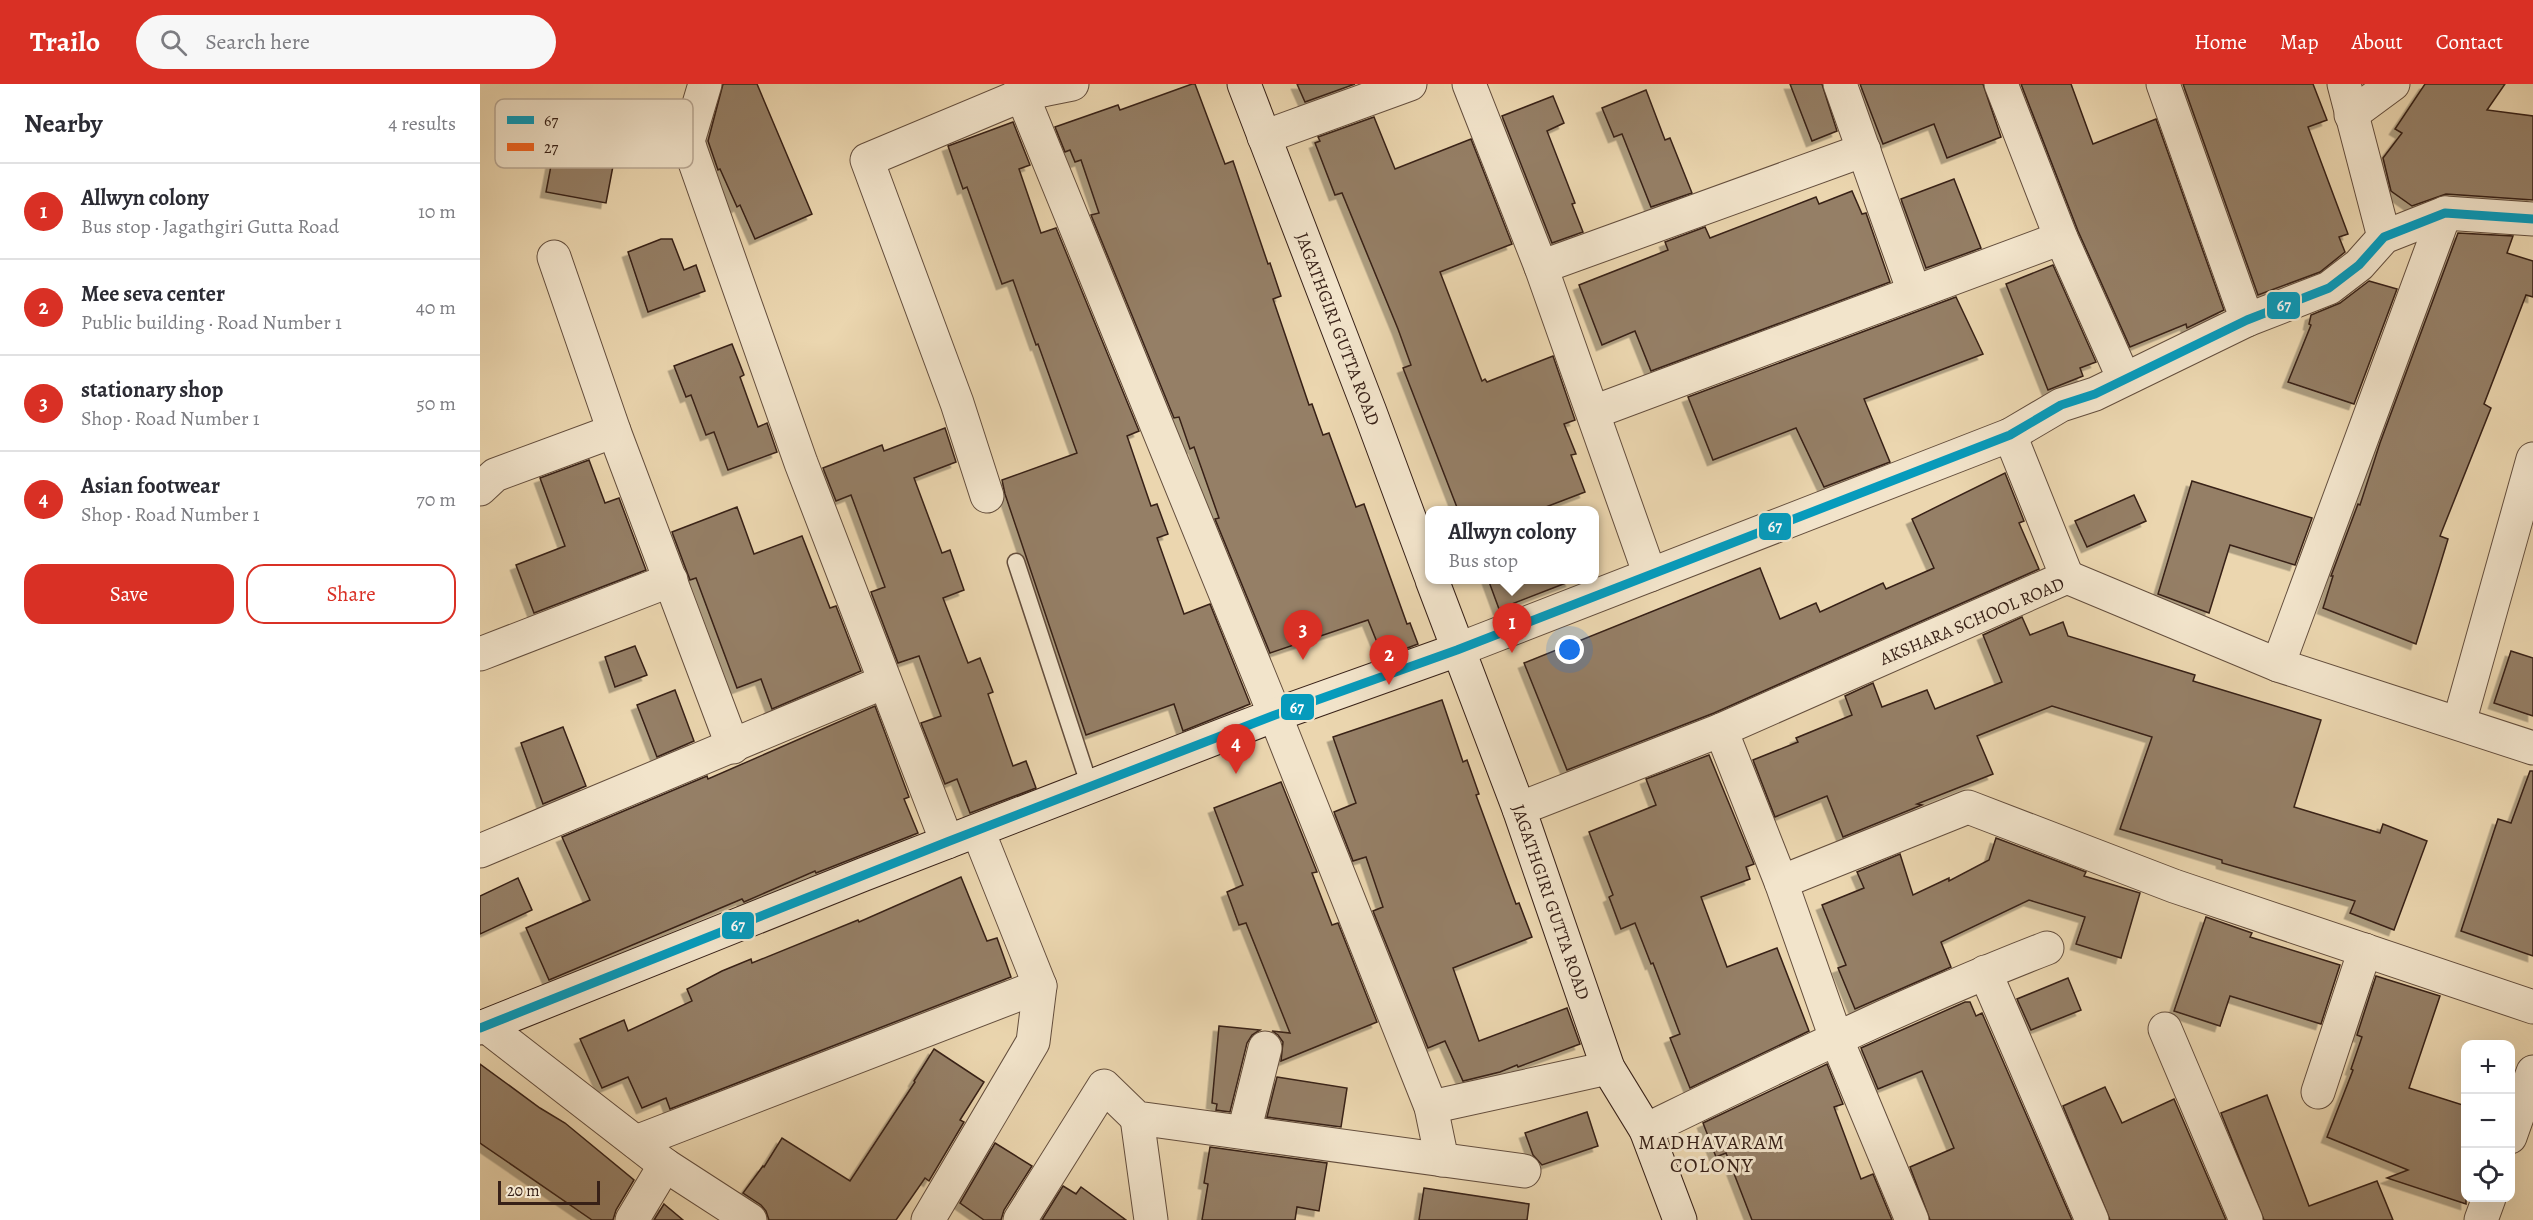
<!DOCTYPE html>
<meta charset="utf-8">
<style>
:root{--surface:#fff;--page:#f7f7f7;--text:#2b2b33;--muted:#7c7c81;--line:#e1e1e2;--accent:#d93025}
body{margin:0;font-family:Alegreya,serif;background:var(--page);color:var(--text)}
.controls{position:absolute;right:18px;bottom:18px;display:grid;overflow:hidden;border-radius:12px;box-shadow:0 6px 24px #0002}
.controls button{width:54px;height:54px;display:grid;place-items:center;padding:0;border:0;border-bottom:2px solid var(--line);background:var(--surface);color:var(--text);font:30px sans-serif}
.scale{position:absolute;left:18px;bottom:15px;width:102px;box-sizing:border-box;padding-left:6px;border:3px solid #372017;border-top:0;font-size:16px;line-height:21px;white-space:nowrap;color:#372017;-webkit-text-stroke:4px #f2e4cb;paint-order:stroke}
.you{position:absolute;left:1090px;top:566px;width:21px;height:21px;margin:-15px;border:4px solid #fff;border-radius:50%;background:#1a73e8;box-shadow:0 0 0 9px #1a73e833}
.badge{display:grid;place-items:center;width:39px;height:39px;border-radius:50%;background:var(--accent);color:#fff;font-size:20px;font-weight:700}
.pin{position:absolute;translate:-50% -50px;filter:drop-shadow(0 2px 3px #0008)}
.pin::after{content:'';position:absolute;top:32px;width:21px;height:18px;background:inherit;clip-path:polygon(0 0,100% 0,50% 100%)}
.popup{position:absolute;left:945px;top:422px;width:174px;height:78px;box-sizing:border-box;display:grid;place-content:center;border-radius:12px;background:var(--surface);filter:drop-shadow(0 2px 4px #0005);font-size:20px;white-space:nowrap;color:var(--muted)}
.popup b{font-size:22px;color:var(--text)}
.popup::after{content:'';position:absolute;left:50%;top:100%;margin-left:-12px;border:12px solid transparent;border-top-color:var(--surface)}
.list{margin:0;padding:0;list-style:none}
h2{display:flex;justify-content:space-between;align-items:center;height:78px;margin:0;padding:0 24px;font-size:26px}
h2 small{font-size:20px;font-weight:400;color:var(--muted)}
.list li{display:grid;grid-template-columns:39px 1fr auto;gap:18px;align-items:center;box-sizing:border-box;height:96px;padding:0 24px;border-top:2px solid var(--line)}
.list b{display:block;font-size:22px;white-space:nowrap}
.list p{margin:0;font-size:20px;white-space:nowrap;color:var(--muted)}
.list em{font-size:20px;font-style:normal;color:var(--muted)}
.actions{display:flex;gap:12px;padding:18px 24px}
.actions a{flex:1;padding:14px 0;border:2px solid var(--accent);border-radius:18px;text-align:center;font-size:21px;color:var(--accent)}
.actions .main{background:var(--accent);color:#fff}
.icon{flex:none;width:33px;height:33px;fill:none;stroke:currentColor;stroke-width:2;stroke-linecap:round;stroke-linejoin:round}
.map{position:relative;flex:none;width:2053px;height:1136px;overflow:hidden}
header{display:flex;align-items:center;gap:36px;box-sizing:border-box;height:84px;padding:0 30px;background:var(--accent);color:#fff}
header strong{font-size:28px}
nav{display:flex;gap:33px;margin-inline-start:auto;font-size:21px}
.search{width:420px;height:54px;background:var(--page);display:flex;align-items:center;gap:15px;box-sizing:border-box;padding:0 21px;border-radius:33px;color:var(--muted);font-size:22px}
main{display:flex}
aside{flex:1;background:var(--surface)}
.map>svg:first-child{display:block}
.building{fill:#957f66;stroke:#372017;stroke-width:1.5;filter:url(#shadow)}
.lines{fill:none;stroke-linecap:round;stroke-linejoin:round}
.lane-casing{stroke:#644e3d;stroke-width:19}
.street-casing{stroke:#644e3d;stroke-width:35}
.secondary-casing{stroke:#372017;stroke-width:35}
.lane{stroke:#f2e4cb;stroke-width:16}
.street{stroke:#f2e4cb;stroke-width:33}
.secondary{stroke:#f2e4cb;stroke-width:33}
.bus-1-casing{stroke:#f2e4cb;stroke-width:14}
.bus-1{stroke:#069bbc;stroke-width:9}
.labels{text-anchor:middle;stroke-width:6;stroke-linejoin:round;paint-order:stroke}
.street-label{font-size:18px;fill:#372017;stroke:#f2e4cb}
.neighbourhood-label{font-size:20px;letter-spacing:1.5px;fill:#372017;stroke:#f2e4cb}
.key{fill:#f2e4cb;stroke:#baa995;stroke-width:1.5}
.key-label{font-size:16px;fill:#372017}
.line-badge{stroke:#f2e4cb;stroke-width:2}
.badge-label{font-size:16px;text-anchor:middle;font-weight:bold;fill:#fff}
</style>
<header>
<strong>Trailo</strong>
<div class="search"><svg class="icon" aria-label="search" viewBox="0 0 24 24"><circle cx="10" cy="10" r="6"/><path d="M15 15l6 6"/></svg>Search here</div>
<nav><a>Home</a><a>Map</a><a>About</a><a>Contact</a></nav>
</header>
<main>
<aside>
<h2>Nearby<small>4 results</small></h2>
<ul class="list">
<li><span class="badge">1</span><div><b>Allwyn colony</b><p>Bus stop · Jagathgiri Gutta Road</p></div><em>10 m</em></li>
<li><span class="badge">2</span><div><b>Mee seva center</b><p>Public building · Road Number 1</p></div><em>40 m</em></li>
<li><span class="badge">3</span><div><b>stationary shop</b><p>Shop · Road Number 1</p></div><em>50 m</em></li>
<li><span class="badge">4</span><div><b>Asian footwear</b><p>Shop · Road Number 1</p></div><em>70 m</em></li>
</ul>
<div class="actions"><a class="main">Save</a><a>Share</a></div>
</aside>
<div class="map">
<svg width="2053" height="1136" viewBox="0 0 2053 1136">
<defs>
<filter id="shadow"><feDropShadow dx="-5.5" dy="5.5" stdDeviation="0" flood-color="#0004"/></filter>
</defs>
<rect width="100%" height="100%" fill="#ebd6af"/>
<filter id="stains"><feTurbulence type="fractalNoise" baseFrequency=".00333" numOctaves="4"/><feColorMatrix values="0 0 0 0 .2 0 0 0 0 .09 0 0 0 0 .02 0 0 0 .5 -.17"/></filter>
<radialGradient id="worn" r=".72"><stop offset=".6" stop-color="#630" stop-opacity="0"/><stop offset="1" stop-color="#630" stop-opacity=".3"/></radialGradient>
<g class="building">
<path d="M243,0h34l55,130 -57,25 -15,-34 -3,2 -17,-38 -2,1 -10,-29z"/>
<path d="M712,0h3l30,80 8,-3 35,103 2,-1 11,33 -8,3 36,106 3,-1 11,31 6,-2 27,74 8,-3 43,120 3,-1 8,21 -35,13 -15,-37 -98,33 -55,-134 4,-1 -25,-71 -4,2 -11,-32 -5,1 -83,-203 8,-2 -18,-53 -6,2 -5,-12 -5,2 -10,-25 63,-22 2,5z"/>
<path d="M817,0h58l-50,18z"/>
<path d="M1310,0h32l15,47 -25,10z"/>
<path d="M1380,0h123l18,53 -54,21 -13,-34 -51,20z"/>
<path d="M1541,0h50l22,60 63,-25 68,191 -37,18 -1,-4 -56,23 -52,-116z"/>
<path d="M1703,0h130l14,36 -19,7 40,107 -9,3 6,15 -25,20 -62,23z"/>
<path d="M1945,0h80l-18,26 46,6v84l-87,-6 -34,12 -21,-15 -8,-33 19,-25 -7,-4z"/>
<path d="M1166,6l19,50 5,-2 22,55 -41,14 -29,-73 -8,3 -12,-29z"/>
<path d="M1073,12l11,27 -17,8 28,72 -3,1 11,28 -31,11 -50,-127z"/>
<path d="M894,33l21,52 76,-30 41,105 -72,28 42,109 3,-2 2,3 66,-26 22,64 -11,4 12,30 -5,1 14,37 -47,18h-80l-55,-142 8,-3 -13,-36 -56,-136 -7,2 -20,-52 5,-2 -2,-4z"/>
<path d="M533,38l17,43 -11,4 22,64 15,-5 83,203 -12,5 24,70 6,-2 11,30 -11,4 27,76 26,-10 40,100 -67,27 -9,-27 -88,31 -81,-241 -3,-14 75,-27 -39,-109 -2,1 -23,-65 -11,4 -35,-97 -4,2 -15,-43z"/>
<path d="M73,71l60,11 -7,37 -60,-11z"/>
<path d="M1474,95l27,69 -55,20 -25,-69z"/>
<path d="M1372,107l10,23 4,-1 24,69 -239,89 -16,-40 -33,14 -23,-60 89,-35 -3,-8 40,-15 5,11 106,-41 3,7z"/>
<path d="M1978,149l55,3 -6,17 26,8v36l-7,-2 -42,109 7,4 -51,128 8,3 -32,105 -93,-36 10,-32h-2l27,-72 2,1 20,-62z"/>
<path d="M181,155h11l12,31 12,-5 9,26 -57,21 -20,-60z"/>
<path d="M1573,181l43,97 -16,6 3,8 -35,14 -42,-106z"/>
<path d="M1889,197l28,8 -43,115 -66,-22 23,-57 -2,-1 2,-9 29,-12z"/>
<path d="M1476,213l27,57 -119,45 26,63 -66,25 -28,-59 -83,32 -25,-63z"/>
<path d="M252,260l12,31 -4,2 18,50 9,-4 10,29 -49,18 -14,-38 -8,3 -15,-40 -5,2 -12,-31z"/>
<path d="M465,344l11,34 -42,16 28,75 8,-3 14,40 -21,8 25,65 12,-5 13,34 -5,2 25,72 13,-5 10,27 -66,25 -13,-34 -12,5 -24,-61 20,-7 -22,-60 -21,7 -27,-71 14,-5 -34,-92 -15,6 -13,-33 59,-23 2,6z"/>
<path d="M109,376l16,43 14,-5 27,72 -112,43 -18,-48 49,-19 -25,-68z"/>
<path d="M1525,389l19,48 -5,2 20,46 -325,144 -147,57 -43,-107 236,-95 20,51 36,-16 4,9 63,-29 3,6 48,-21 -22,-49z"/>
<path d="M1712,397l120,37 -17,47 -65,-20 -21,68 -51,-19z"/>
<path d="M1654,411l12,26 -59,26 -12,-26z"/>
<path d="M257,423l17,47 48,-18 28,72 6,-2 25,65 -89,38 -11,-30 -24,9 -41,-110 -6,2 -18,-48z"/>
<path d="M1008,495h82l1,2 -72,28z"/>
<path d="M1542,533l8,18 33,-13 5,14 127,39 -2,6 128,39 -27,87 86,26 3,-9 44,17 -33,89 -44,-17 5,-12 -133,-38v-3l-102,-31 32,-92 -100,-31 -75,30 16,38 -76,30 5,1 -79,32 -16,-41 -52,21 -22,-57 45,-18 -2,-4 56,-23 -7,-19 28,-13 9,24 45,-17 8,19 67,-27 -19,-47z"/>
<path d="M155,562l12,29 -32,12 -10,-30z"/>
<path d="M2031,567l22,7v58l-39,-13z"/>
<path d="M195,606l19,51 -37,16 -20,-52z"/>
<path d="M962,616l21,62 4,-2 12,34 -3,1 40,109 3,-1 13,34 -79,31 26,73 88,-33 13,36 -62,23 -1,-2 -17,7 -37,9 -18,-40 -17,7 -55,-137 10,-4 -17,-50 -13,4 -19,-49 22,-9 -23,-66z"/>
<path d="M395,622l34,91 -5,2 14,34 -102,40 -1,-2 -71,31 -2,-3 -193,81 -23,-52 64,-28 -28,-63 145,-61 1,3z"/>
<path d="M83,643l23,59 -43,18 -22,-61z"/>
<path d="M1229,671l45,109 -8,3 4,12 -49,18 26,70 50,-19 32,83 -119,57 -20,-50 10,-4 -27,-71 -2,1 -16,-41 -14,6 -12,-32 4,-2 -24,-63 67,-27 -10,-26z"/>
<path d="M2050,687h3v185l-72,-25 37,-112 13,4z"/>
<path d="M801,698l36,90 -5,1 20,52 6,-2 39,99 -96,39 2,-19 -5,-7 -6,-4 18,2 -44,-110 -7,2 -12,-33 16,-7 -29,-77z"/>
<path d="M1516,754l90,34 -2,4 56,17 -19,65 -45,-14 9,-27 -56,-17 -88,42 10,25 -96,42 -17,-41 8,-3 -24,-60 42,-17 -7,-16 43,-18 13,41 36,-17v3l40,-21z"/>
<path d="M481,793l26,64 10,-3 14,39 -341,132 -4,-11 -24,10 -14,-31 -26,11 -22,-49 44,-19 4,11 64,-30 -5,-12 35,-18 29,-12 1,4 106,-43 1,2z"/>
<path d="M38,794l14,32 -52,24v-38z"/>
<path d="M1726,833l46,16 -2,4 90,28 -19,59 -91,-28 -10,30 -46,-15z"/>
<path d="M1896,892l64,20 -31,92 57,18v98l-79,-26 21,-8 -81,-33 26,-67 -2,-1 11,-32 -5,-2z"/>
<path d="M1588,894l13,32 -50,20 -14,-31z"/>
<path d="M1485,918h5l6,14 6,-3 90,207h-142l-20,-53 44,-19 -32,-77 -44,18 -17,-41z"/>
<path d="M739,942l41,4 -8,5 -5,8 -17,69 -14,-2 1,-6 -5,-1z"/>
<path d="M454,965l50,33 -24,38 4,2 -35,59 -4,-3 -29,42h-127l-3,-9 -5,-6 -18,-12 20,-27 1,1 18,-29 68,43 65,-99 -1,-1z"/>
<path d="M0,980l60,44 25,15 69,57 -18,30 -3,10h-21l-112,-77z"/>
<path d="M1347,980l16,40 -9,3 27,72 12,-5 19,46h-140l-26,-67 -10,4 -13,-34z"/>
<path d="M797,993l70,11 -6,39 -74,-10z"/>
<path d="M1625,1003l17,36 52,-24 52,121h-116l-47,-114z"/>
<path d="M1787,1011l42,111 68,-25 16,39h-129l-43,-107z"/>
<path d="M1107,1028l11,34 -56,19 -9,-10 -8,-22z"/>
<path d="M515,1059l37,23 -28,44 -3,10h-17l-24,-17z"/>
<path d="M730,1063l117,16 -8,48 -22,-4 -2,13h-93l6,-36 -4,-1z"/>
<path d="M583,1102l13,8 5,-7 45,33h-84z"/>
<path d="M944,1104l105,16 -2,16h-108z"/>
<path d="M184,1120l19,16h-29z"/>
</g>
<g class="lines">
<defs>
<path id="lane" d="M536,478l74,225"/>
<g id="street">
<path d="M225,0l-17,57 3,10 110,312 146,379"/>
<path d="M989,0l72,183 109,308"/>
<path d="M1360,0l74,208"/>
<path d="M1521,0l60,154 63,141"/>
<path d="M1683,0l84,236"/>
<path d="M1864,0l40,153"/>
<path d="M541,2l21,4 30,-6"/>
<path d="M542,11l253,620 156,392 11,53"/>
<path d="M1871,31l42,-31"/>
<path d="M784,53l146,-53"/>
<path d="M74,173l60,174 119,316"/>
<path d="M1061,183l323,-117"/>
<path d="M1114,328l467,-174"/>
<path d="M1530,351l57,142"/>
<path d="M0,405l15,-14 119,-44"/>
<path d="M507,412l-30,-93 -90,-243 155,-65 20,-5"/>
<path d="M977,566l553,-215 51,-30 34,-11 152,-74 82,-32 30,-23 25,-28 61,-24 88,6"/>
<path d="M0,570l191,-74"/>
<path d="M1798,581l167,-452"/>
<path d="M1979,639l74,-264"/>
<path d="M1241,646l60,152 55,156 76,182"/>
<path d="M1039,725l202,-79 346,-153 211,88 255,83"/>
<path d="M0,767l404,-169"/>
<path d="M1301,798l187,-75 206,79 359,121"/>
<path d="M1505,888l107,248"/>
<path d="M6,942l179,139 85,55"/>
<path d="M1685,945l81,191"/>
<path d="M1838,1008l47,-142"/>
<path d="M951,1023l177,-39"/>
<path d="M657,1034l14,102"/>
<path d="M1166,1046c132,-64 264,-129 401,-182"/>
<path d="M764,1048l21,-84"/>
<path d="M2030,1053l23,-65"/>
<path d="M156,1058l404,-156"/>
<path d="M152,1136l33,-55"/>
<path d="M448,1136l105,-178 7,-56 -62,-155"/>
<path d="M540,1136l84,-134 33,32 387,53"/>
<path d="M2001,1136l8,-22"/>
</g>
<g id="secondary">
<path d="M764,0l126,328 60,162"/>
<path d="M952,496l87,229 89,259 38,62 34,90"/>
<path d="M0,944l382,-153 413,-160 182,-65"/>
</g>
</defs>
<use href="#lane" class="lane-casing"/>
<use href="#street" class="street-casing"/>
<use href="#secondary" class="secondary-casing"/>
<use href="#lane" class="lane"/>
<use href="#street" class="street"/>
<use href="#secondary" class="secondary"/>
<defs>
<path id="bus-1" d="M0,944l467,-186 328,-127 182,-65 553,-215 51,-30 34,-11 152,-74 82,-32 30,-23 25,-28 61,-24 88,6"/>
</defs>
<use href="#bus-1" class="bus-1-casing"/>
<use href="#bus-1" class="bus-1"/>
</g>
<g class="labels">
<g class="street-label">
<text transform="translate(858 245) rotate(69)" y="6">JAGATHGIRI GUTTA ROAD</text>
<text transform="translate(1492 537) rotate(-23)" y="6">AKSHARA SCHOOL ROAD</text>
<text transform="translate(1071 818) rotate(71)" y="6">JAGATHGIRI GUTTA ROAD</text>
</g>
<g class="neighbourhood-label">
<text x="1232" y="1065">MADHAVARAM<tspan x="1232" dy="23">COLONY</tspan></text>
</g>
</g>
<rect x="15" y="15" width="198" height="69" rx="9" class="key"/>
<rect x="27" y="32" width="27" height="8" fill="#069bbc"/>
<rect x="27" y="59" width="27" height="8" fill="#f26522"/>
<g class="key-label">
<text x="64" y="42">67</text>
<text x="64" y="69">27</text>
</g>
<g class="line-badge">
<rect x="1786" y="207" width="35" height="29" rx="6" fill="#069bbc"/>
<rect x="1278" y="428" width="34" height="29" rx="6" fill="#069bbc"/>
<rect x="800" y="609" width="35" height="28" rx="6" fill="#069bbc"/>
<rect x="241" y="827" width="34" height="29" rx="6" fill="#069bbc"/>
</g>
<g class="badge-label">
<text x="1804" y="227">67</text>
<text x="1295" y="448">67</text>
<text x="817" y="629">67</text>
<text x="258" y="847">67</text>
</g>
<rect width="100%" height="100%" filter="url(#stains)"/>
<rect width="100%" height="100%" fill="url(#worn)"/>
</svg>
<div class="controls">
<button>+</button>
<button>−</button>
<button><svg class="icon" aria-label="locate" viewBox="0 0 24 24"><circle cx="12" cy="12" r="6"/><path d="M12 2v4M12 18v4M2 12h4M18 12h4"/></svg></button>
</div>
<div class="scale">20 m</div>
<div class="you"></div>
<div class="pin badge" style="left:1032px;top:569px">1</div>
<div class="popup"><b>Allwyn colony</b>Bus stop</div>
<div class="pin badge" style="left:909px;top:601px">2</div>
<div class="pin badge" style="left:823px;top:576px">3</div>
<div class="pin badge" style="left:756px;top:690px">4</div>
</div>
</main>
